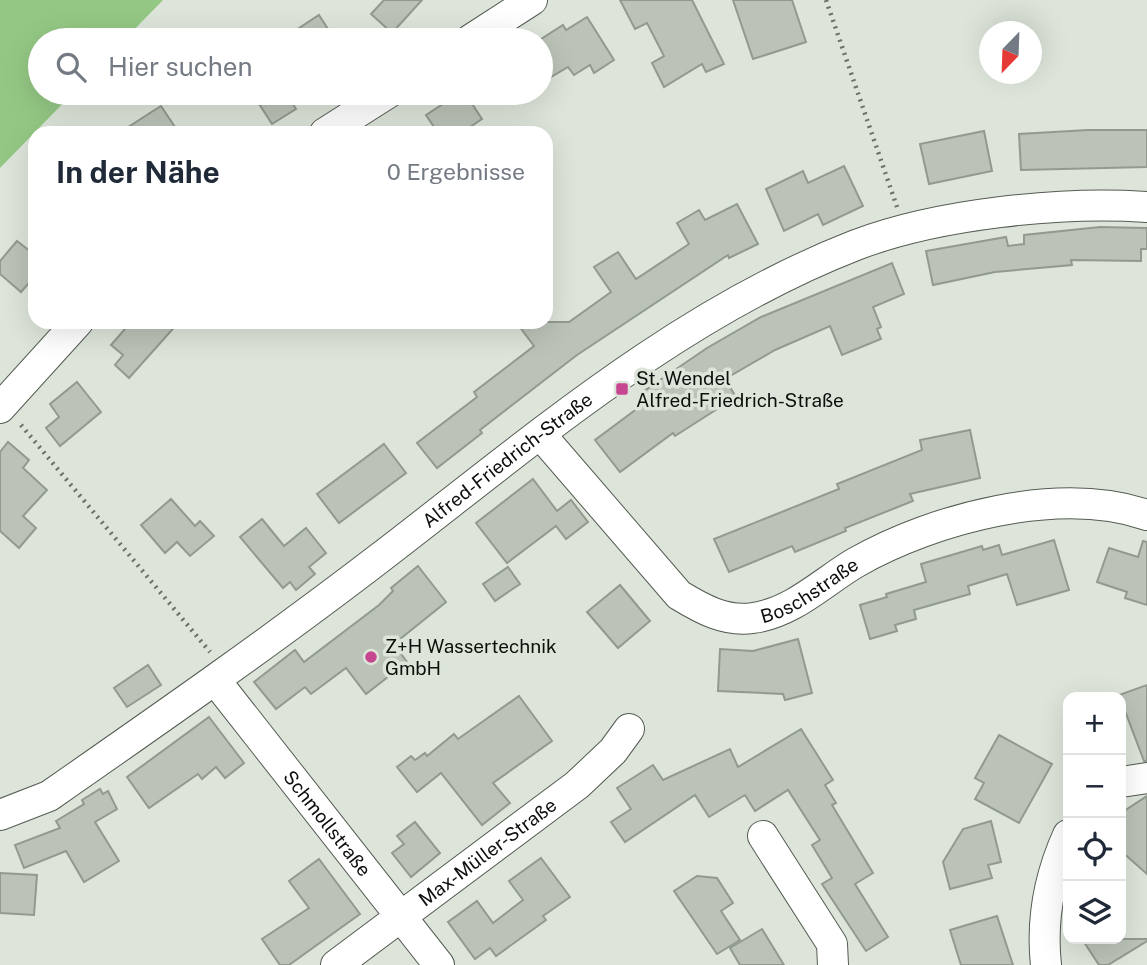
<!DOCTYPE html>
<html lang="de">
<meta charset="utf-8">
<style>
:root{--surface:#fff;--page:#f2f2f3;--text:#1f2937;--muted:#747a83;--line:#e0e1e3}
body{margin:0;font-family:"Public Sans",sans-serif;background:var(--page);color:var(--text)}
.controls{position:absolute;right:21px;bottom:21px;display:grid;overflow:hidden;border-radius:14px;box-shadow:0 7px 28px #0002}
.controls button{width:63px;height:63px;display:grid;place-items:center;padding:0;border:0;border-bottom:2px solid var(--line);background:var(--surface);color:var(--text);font:35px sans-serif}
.compass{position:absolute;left:979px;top:21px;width:63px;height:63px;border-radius:50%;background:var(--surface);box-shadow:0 7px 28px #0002;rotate:203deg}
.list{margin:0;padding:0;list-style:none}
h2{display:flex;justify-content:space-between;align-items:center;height:91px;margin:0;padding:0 28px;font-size:30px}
h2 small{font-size:23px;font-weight:400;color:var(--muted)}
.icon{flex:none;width:38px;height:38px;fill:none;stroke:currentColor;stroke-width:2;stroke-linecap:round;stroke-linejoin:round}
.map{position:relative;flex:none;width:1147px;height:965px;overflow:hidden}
.search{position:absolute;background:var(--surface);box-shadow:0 7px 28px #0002;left:28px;top:28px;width:525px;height:77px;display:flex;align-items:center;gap:18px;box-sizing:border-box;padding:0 24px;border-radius:38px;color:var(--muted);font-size:26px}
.panel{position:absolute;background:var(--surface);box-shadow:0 7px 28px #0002;left:28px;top:126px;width:525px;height:203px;border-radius:21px}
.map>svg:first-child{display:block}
.green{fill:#94c784}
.building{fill:#bbc3b8;stroke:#929a8f;stroke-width:2}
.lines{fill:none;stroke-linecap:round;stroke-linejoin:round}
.street-casing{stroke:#545c52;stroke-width:32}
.path{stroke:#6b7069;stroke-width:4.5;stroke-dasharray:2 5;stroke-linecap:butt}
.street{stroke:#fff;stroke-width:30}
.poi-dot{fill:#c64690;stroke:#dde5da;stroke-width:2.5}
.labels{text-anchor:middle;stroke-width:7;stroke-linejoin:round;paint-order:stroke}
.poi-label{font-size:19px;fill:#0c0f0b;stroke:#dde5da;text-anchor:start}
.street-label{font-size:19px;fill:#0c0f0b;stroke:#dde5da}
</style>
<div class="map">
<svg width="1147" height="965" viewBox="0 0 1147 965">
<rect width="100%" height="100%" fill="#dde5da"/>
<path class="green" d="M0,0h163l-39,40h-84v53h33l-73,75z"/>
<g class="building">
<path d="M384,0h38l-30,33 -21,-19z"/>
<path d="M620,0h72l32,64 -18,8 -4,-8 -38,23 -12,-24 12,-7 -17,-33 -12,6z"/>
<path d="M733,0h59l14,42 -53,17z"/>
<path d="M319,15l16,25h-54z"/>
<path d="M587,17l27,43 -20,13 -4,-8 -16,10 -6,-8 -27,16v-44l22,-14 3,5z"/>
<path d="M252,93h34l10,16 -24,15z"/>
<path d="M460,93h5l17,26 -21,14h-23l-12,-18z"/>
<path d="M161,106l18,27h-60l34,-22z"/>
<path d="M1088,130h59v37l-126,3 -2,-36z"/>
<path d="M984,131l8,40 -63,13 -9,-40z"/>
<path d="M844,166l19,40 -40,19 -5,-11 -34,17 -18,-42 37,-18 5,12z"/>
<path d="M737,204l21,40 -29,14 -1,-3 -151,100 -97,75 2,3 -45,35 -20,-25 60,-46 -3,-5 60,-46 -18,-24h53l42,-30 -17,-25 24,-15 18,27 53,-35 -12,-21 22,-13 6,10z"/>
<path d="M1100,227l47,1v21h-6v12l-70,-1 1,5 -77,7 -62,13 -7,-34 80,-14 2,9 16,-2v-9z"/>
<path d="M17,241l18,14v21l-14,16 -21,-18v-13z"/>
<path d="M892,263l12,31 -31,13 8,20 -4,2 4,10 -39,16 -12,-29 -55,24 -50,29 11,18 -61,39 -2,-3 -53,39 -25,-32 55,-41 -6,-8 63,-43 54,-31z"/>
<path d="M131,322h48l-50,56 -14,-13 8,-10 -12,-10z"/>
<path d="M77,382l24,30 -41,34 -14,-18 13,-11 -9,-13z"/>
<path d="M970,430l10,48 -70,16 3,7 -68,27 1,3 -51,21 -3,-6 -63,26 -15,-33 125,-50 -2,-5 85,-34 -2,-10z"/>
<path d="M8,442l21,18 -6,8 24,22 -24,26 13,12 -17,20 -19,-17v-79z"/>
<path d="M384,444l22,29 -67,50 -22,-29z"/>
<path d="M533,479l24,32 14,-11 17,22 -22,17 -10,-13 -49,37 -31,-40z"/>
<path d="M171,499l24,27 5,-5 14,15 -24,20 -13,-14 -12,11 -24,-28z"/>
<path d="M262,519l22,27 22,-18 20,25 -17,14 6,7 -19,16 -6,-8 -7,6 -43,-51z"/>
<path d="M1054,540l15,50 -52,15 -10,-31 -39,12 2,8 -56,16 2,9 -21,6 2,6 -27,8 -10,-34 27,-8 -1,-3 40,-12 -5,-18 61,-18 1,4 16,-5 3,10z"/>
<path d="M1143,541l4,1v63l-22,-7 2,-6 -30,-10 12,-34 29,9z"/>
<path d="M418,566l28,36 -52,42 13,18 -41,32 -20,-26 -35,26 -6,-7 -29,22 -22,-27 41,-32 9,12 75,-57 14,-14 -2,-3z"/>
<path d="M508,567l12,17 -25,17 -12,-17z"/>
<path d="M620,585l30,36 -32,27 -31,-36z"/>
<path d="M798,639l14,54 -27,7 -2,-6 -65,-3 2,-42 33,2z"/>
<path d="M148,665l13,20 -34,22 -13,-19z"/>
<path d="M1147,685v76h-3l-25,-66z"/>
<path d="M519,696l33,45 -59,42 17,20 -28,22 -41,-52 -24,19 -20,-25 14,-11 4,4 10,-7 2,3 27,-22 4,5z"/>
<path d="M209,717l35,46 -19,15 -9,-11 -14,12 -4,-5 -49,34 -22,-31z"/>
<path d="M801,729l32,51 -8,5 11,18 -4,2 41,68 -18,11 33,53 -22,14 -44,-67 10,-6 -20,-33 8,-5 -32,-50 -33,21 -10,-16 -36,22 -14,-22 -70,47 -14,-20 20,-13 -14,-21 36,-23 10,15 67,-31 8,18z"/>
<path d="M999,735l53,29 -33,59 -44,-24 9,-16 -9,-5z"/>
<path d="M100,789l3,5 5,-3 9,18 -22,13 24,39 -35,21 -18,-31 -42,17 -9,-23 45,-17 -4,-7 28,-17 -2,-4z"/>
<path d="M1147,796v78l-26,-23v-38z"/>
<path d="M991,821l10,41 -13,3 4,13 -42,11 -7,-27 20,-33z"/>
<path d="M415,822l25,31 -29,24 -19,-24 12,-9 -7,-8z"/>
<path d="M541,858l29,39 -27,19 3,4 -50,36 -6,-8 -15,11 -27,-37 29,-21 16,22 30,-23 -14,-19z"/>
<path d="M319,859l41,55 -71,51h-9l-18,-26 47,-31 -20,-27z"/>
<path d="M0,873l37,2 -3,40 -34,-2z"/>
<path d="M697,876l20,2 16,25 -12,8 19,29 -23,14 -43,-63z"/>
<path d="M997,916l16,49h-52l-11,-35z"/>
<path d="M762,929l22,36h-44l-10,-17z"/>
<path d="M1082,939h65v2l-39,24h-9z"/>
</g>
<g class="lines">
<defs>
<g id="street">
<path d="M470,40l62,-40"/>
<path d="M325,133l63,-40"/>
<path d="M0,408l78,-86"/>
<path id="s1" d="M540,434l139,161c23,14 46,27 74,23 39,-5 70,-36 102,-55 79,-45 204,-78 292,-48"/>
<path id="s2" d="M215,680l224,285"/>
<path d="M1121,782l26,-4"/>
<path id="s3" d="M0,815l49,-19c112,-78 224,-156 332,-239 150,-115 297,-243 475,-312 81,-31 205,-44 291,-38"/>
<path d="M763,836l69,108 1,21"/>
<path id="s4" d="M336,965l241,-180 36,-34 16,-22"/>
<path d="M1046,965c-5,-46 3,-88 22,-130"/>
</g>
</defs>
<use href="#street" class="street-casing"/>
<g class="path">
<path d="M826,0l71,207"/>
<path d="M21,425l189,227"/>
</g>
<use href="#street" class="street"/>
</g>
<g class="poi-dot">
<rect x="615" y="382" width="14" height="14" rx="3.5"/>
<circle cx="371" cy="657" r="7"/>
</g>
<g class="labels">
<g class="poi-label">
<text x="636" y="385">St. Wendel<tspan x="636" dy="22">Alfred-Friedrich-Straße</tspan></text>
<text x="385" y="653">Z+H Wassertechnik<tspan x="385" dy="22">GmbH</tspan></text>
</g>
<g class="street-label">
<text dy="7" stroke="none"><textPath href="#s3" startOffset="621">Alfred-Friedrich-Straße</textPath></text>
<text dy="7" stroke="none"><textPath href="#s1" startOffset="355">Boschstraße</textPath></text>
<text dy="7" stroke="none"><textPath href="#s2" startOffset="182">Schmollstraße</textPath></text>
<text dy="7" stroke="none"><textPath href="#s4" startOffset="189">Max-Müller-Straße</textPath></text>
</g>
</g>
</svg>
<div class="controls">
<button>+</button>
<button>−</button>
<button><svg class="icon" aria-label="locate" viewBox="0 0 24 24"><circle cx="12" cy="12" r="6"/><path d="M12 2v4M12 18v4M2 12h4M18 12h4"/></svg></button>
<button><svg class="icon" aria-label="layers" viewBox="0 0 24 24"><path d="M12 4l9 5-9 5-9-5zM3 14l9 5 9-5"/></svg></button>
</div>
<svg class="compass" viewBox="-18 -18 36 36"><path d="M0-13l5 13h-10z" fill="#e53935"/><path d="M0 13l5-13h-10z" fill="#747a83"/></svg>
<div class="search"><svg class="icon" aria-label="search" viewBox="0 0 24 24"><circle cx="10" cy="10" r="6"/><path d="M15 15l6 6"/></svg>Hier suchen</div>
<section class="panel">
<h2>In der Nähe<small>0 Ergebnisse</small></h2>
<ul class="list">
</ul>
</section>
</div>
